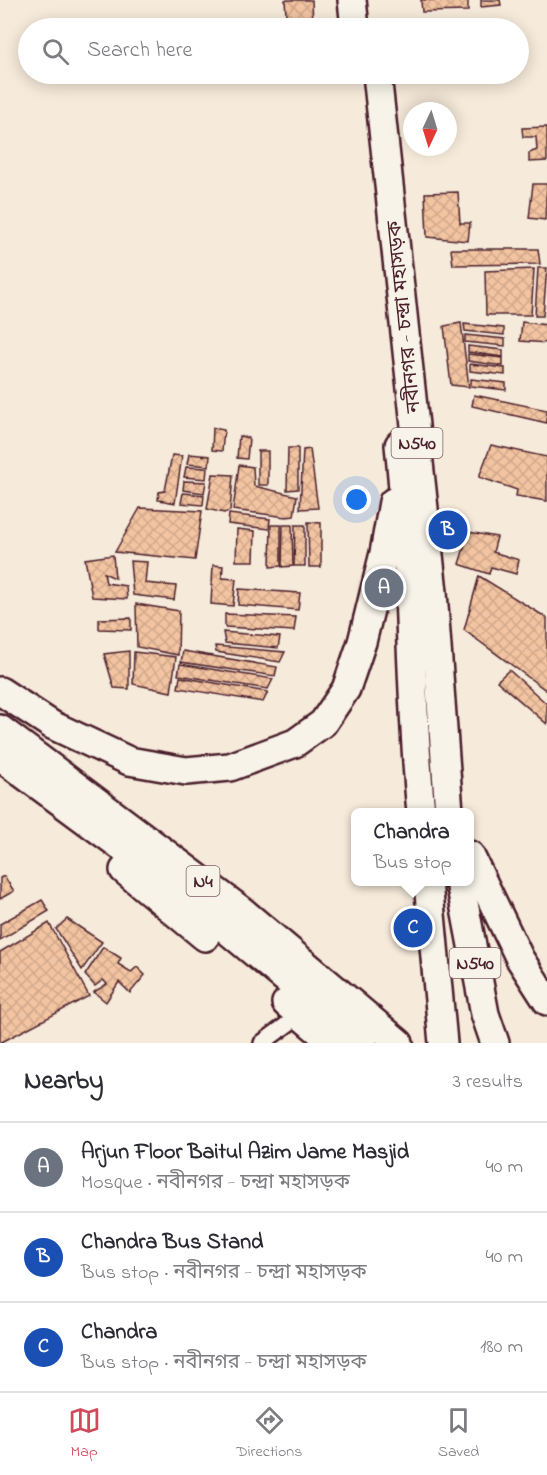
<!DOCTYPE html>
<meta charset="utf-8">
<style>
:root{--surface:#fff;--page:#f7f7f7;--text:#2b2b33;--muted:#7c7c81;--line:#e1e1e2;--accent:#d1495b}
body{margin:0;font-family:"Indie Flower","Noto Sans Bengali",sans-serif;background:var(--page);color:var(--text)}
.compass{position:absolute;left:403px;top:102px;width:54px;height:54px;border-radius:50%;background:var(--surface);box-shadow:0 3px 15px #0003;rotate:184deg}
.you{position:absolute;left:357px;top:500px;width:21px;height:21px;margin:-15px;border:4px solid #fff;border-radius:50%;background:#1a73e8;box-shadow:0 0 0 9px #1a73e833}
.badge{display:grid;place-items:center;width:39px;height:39px;border-radius:50%;background:var(--accent);color:#fff;font-size:20px;font-weight:700}
.pin{position:absolute;translate:-50% -50%;border:3px solid #fff;box-shadow:0 2px 6px #0006}
.popup{position:absolute;left:351px;top:808px;width:123px;height:78px;box-sizing:border-box;display:grid;place-content:center;border-radius:9px;background:var(--surface);filter:drop-shadow(0 2px 4px #0005);font-size:20px;white-space:nowrap;color:var(--muted)}
.popup b{font-size:22px;color:var(--text)}
.popup::after{content:'';position:absolute;left:50%;top:100%;margin-left:-12px;border:12px solid transparent;border-top-color:var(--surface)}
.list{margin:0;padding:0;list-style:none}
h2{display:flex;justify-content:space-between;align-items:center;height:78px;margin:0;padding:0 24px;font-size:26px}
h2 small{font-size:20px;font-weight:400;color:var(--muted)}
.list li{display:grid;grid-template-columns:39px 1fr auto;gap:18px;align-items:center;box-sizing:border-box;height:90px;padding:0 24px;border-top:2px solid var(--line)}
.list b{display:block;font-size:22px;white-space:nowrap}
.list p{margin:0;font-size:20px;white-space:nowrap;color:var(--muted)}
.list em{font-size:20px;font-style:normal;color:var(--muted)}
.icon{flex:none;width:33px;height:33px;fill:none;stroke:currentColor;stroke-width:2;stroke-linecap:round;stroke-linejoin:round}
.map{position:relative;flex:none;width:547px;height:1043px;overflow:hidden}
.search{position:absolute;background:var(--surface);box-shadow:0 3px 15px #0003;left:18px;right:18px;top:18px;height:66px;display:flex;align-items:center;gap:15px;box-sizing:border-box;padding:0 21px;border-radius:33px;color:var(--muted);font-size:22px}
.sheet{height:348px;background:var(--surface)}
nav{display:flex;justify-content:space-around;align-items:center;box-sizing:border-box;height:84px;border-top:2px solid var(--line);background:var(--surface);font-size:16px;color:var(--muted)}
nav a{display:grid;justify-items:center;gap:3px}
nav .on{color:var(--accent)}
.map>svg:first-child{display:block}
.building{fill:url(#building-cross-hatch);stroke:#4a1f2b;stroke-width:1.5}
.lines{fill:none;stroke-linecap:round;stroke-linejoin:round}
.street-casing{stroke:#4a1f2b;stroke-width:20}
.highway-casing{stroke:#4a1f2b;stroke-width:32}
.street{stroke:#f7f3e8;stroke-width:15}
.highway{stroke:#f7f3e8;stroke-width:27}
.labels{text-anchor:middle;stroke-width:4.5;stroke-linejoin:round;paint-order:stroke}
.shield{fill:#f7f3e8;stroke:#7e5f64;stroke-width:1.5}
.shield-label{font-size:18px;font-weight:bold;fill:#4a1f2b}
.street-label{font-size:20px;fill:#4a1f2b;stroke:#f7f3e8}
</style>
<div class="map">
<svg width="547" height="1043" viewBox="0 0 547 1043">
<defs>
<pattern id="building-cross-hatch" width="8" height="8" patternUnits="userSpaceOnUse" patternTransform="scale(1.5)"><rect width="8" height="8" fill="#f2c4a1"/><path d="M0 0l8 8M0 8l8-8" fill="none" stroke="#d1a88b"/></pattern>
</defs>
<rect width="100%" height="100%" fill="#f6eada"/>
<filter id="ink" filterUnits="userSpaceOnUse"><feTurbulence type="fractalNoise" baseFrequency=".0167" numOctaves="2"/><feDisplacementMap in="SourceGraphic" scale="12" xChannelSelector="R" yChannelSelector="G"/><feConvolveMatrix kernelMatrix="1 2 1 2 8 2 1 2 1" color-interpolation-filters="sRGB"/></filter>
<g filter="url(#ink)">
<g class="building">
<path d="M285,0h27l1,26 -26,2z"/>
<path d="M421,0h47v11l-46,1z"/>
<path d="M481,0h19l1,5 -20,2z"/>
<path d="M547,127v34l-18,1v-9l8,-3 -1,-13h-13l-1,-9z"/>
<path d="M533,184h14l-2,36 -16,-2z"/>
<path d="M458,192l2,31h10l-2,18 -41,-4 -2,-44z"/>
<path d="M451,249h87l2,15 -87,1z"/>
<path d="M538,268h9l-4,48h-8z"/>
<path d="M534,269l-3,46h-45l-1,-44z"/>
<path d="M522,322l25,3v18l-27,-2z"/>
<path d="M461,323l8,64 -18,-2 -7,-59z"/>
<path d="M464,324l40,4v7l-39,-4z"/>
<path d="M465,335l40,4v7l-40,-4z"/>
<path d="M468,346l35,4v7l-35,-5z"/>
<path d="M468,354l35,4v8l-35,-5z"/>
<path d="M470,364l35,4v7l-35,-4z"/>
<path d="M471,379l35,4v7l-35,-4z"/>
<path d="M474,395l73,15v13l-75,-17z"/>
<path d="M213,428l11,2 -2,21 -10,-1z"/>
<path d="M239,436l10,2 -2,21 -10,-1z"/>
<path d="M491,445l56,12v44l-31,-5 1,-6 -38,-13z"/>
<path d="M288,448h10v41l-11,1z"/>
<path d="M310,449l8,59 -18,1 3,-59z"/>
<rect x="258" y="451" width="10" height="34"/>
<path d="M189,454l21,2 -1,10 -22,-2z"/>
<path d="M172,455l10,1 -7,47 -17,-3 1,-8 6,-1z"/>
<path d="M239,465l14,2 1,19 43,10 -3,20 -8,1 -53,-7z"/>
<path d="M186,467l21,1 -1,11 -22,-2z"/>
<path d="M213,474l20,1 -3,36 -6,2 -17,-4z"/>
<path d="M184,481l22,1 -2,11 -21,-3z"/>
<path d="M183,493l21,2 -1,10 -22,-2z"/>
<path d="M140,508l62,3 -7,49 -80,-8z"/>
<path d="M229,514l41,5 -1,10 -41,-5z"/>
<path d="M308,522l13,1v44h-12z"/>
<path d="M271,525h10v41l-11,1z"/>
<path d="M283,525h9l1,41 -11,1z"/>
<path d="M295,525h10v41h-11z"/>
<path d="M237,529l18,2 -1,30h-18z"/>
<path d="M469,532l28,5 -4,15 26,8 -3,14 -25,-7 -2,7 -30,-10z"/>
<path d="M113,555l2,23 -11,-5 2,10 20,3 1,13 -35,-2 -7,-38z"/>
<path d="M130,561l17,1 -2,21 31,3 -2,14 -41,-5z"/>
<path d="M213,565l10,1 -1,12 14,1 -3,27 -22,-2z"/>
<path d="M479,576l68,42v73l-83,-61z"/>
<path d="M239,589l61,4 -2,17 -60,-5z"/>
<path d="M136,604l43,7 -1,44 -41,-8z"/>
<path d="M225,614l71,3 -2,14 -69,-4z"/>
<path d="M131,618v12l-32,-1v-10z"/>
<path d="M223,632l57,5 -2,11 -53,-5z"/>
<path d="M215,646l70,6 -5,10 -64,-10z"/>
<path d="M129,651v38l-15,-1 -10,-34z"/>
<path d="M183,651l94,16 -2,9 -94,-14z"/>
<path d="M134,652l42,5 -5,35 -38,-8z"/>
<path d="M180,664l93,15 -5,10 -90,-14z"/>
<path d="M509,670l38,34v20l-50,-43z"/>
<path d="M180,677l88,15 -5,10 -85,-14z"/>
<path d="M4,876l10,15 -14,8v-21z"/>
<path d="M42,900l7,11 -49,29v-16z"/>
<path d="M67,919l35,23 -20,28 -26,-41z"/>
<path d="M49,923l40,73 -89,47v-91z"/>
<path d="M103,947l18,11 -3,6 13,8 6,-5 8,8 -15,18 -11,-11 -13,20 -12,-10 13,-8 -4,-4 -8,6 -10,-11z"/>
</g>
<g class="lines">
<defs>
<path id="street" d="M262,1043l38,-28"/>
<g id="highway">
<path d="M352,0l3,28"/>
<path d="M377,74l56,518 16,220"/>
<path d="M399,445c13,122 10,246 22,367"/>
<path d="M0,691l52,34 77,36 57,10 44,-4 65,-24 28,-20 23,-34 16,-47 22,-89 9,-51"/>
<path d="M0,729l241,181 158,133"/>
<path d="M0,757l168,124 195,162"/>
<path d="M470,855l50,104 27,42"/>
<path d="M124,870l81,67"/>
<path d="M428,882l15,161"/>
<path d="M460,882l25,132 10,29"/>
<path d="M286,1003l47,40"/>
</g>
</defs>
<use href="#street" class="street-casing"/>
<use href="#highway" class="highway-casing"/>
<use href="#street" class="street"/>
<use href="#highway" class="highway"/>
</g>
</g>
<g class="labels">
<g class="shield">
<rect x="391.5" y="428" width="51" height="30" rx="4.5"/>
<rect x="186.5" y="866" width="33" height="30" rx="4.5"/>
<rect x="449.5" y="948" width="51" height="30" rx="4.5"/>
</g>
<g class="shield-label">
<text x="417" y="449">N540</text>
<text x="203" y="887">N4</text>
<text x="475" y="969">N540</text>
</g>
<g class="street-label">
<text transform="translate(403 317) rotate(-96)" y="7">নবীনগর - চন্দ্রা মহাসড়ক</text>
</g>
</g>
</svg>
<svg class="compass" viewBox="-18 -18 36 36"><path d="M0-13l5 13h-10z" fill="#e53935"/><path d="M0 13l5-13h-10z" fill="#7c7c81"/></svg>
<div class="you"></div>
<div class="pin badge" style="left:384px;top:588px;background:#6b7280">A</div>
<div class="pin badge" style="left:448px;top:530px;background:#1a4fb4">B</div>
<div class="pin badge" style="left:413px;top:928px;background:#1a4fb4">C</div>
<div class="popup"><b>Chandra</b>Bus stop</div>
<div class="search"><svg class="icon" aria-label="search" viewBox="0 0 24 24"><circle cx="10" cy="10" r="6"/><path d="M15 15l6 6"/></svg>Search here</div>
</div>
<section class="sheet">
<h2>Nearby<small>3 results</small></h2>
<ul class="list">
<li><span class="badge" style="background:#6b7280">A</span><div><b>Arjun Floor Baitul Azim Jame Masjid</b><p>Mosque · নবীনগর - চন্দ্রা মহাসড়ক</p></div><em>40 m</em></li>
<li><span class="badge" style="background:#1a4fb4">B</span><div><b>Chandra Bus Stand</b><p>Bus stop · নবীনগর - চন্দ্রা মহাসড়ক</p></div><em>40 m</em></li>
<li><span class="badge" style="background:#1a4fb4">C</span><div><b>Chandra</b><p>Bus stop · নবীনগর - চন্দ্রা মহাসড়ক</p></div><em>180 m</em></li>
</ul>
</section>
<nav>
<a class="on"><svg class="icon" aria-label="map" viewBox="0 0 24 24"><path d="M3 6l6-2 6 2 6-2v14l-6 2-6-2-6 2zM9 4v14M15 6v14"/></svg>Map</a>
<a><svg class="icon" aria-label="directions" viewBox="0 0 24 24"><path d="M12 3l9 9-9 9-9-9zM9 14v-3h6M13 9l2 2-2 2"/></svg>Directions</a>
<a><svg class="icon" aria-label="saved" viewBox="0 0 24 24"><path d="M7 4h10v16l-5-4-5 4z"/></svg>Saved</a>
</nav>
